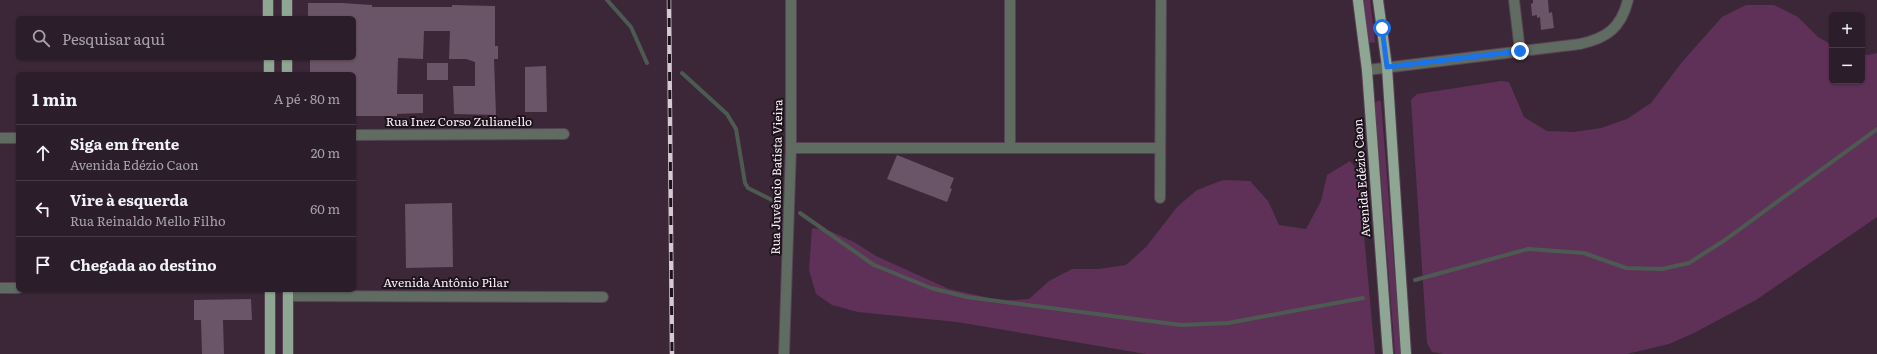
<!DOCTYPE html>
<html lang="pt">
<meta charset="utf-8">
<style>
:root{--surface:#2c1d2a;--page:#382a36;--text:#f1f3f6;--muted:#a6a2a8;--line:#483b47}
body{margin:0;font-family:Literata,serif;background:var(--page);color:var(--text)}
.controls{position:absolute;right:12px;top:12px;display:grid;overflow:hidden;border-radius:6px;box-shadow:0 1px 3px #0004}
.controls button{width:36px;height:36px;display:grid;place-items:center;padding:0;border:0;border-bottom:1px solid var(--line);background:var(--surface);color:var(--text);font:20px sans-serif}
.stop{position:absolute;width:12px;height:12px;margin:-9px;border:3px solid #1a73e8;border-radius:50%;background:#fff}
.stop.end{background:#1a73e8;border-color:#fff;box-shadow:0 1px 4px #0008}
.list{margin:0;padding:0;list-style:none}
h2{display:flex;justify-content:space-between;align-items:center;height:52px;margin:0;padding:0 16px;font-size:17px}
h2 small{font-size:13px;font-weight:400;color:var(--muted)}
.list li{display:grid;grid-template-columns:26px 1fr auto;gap:12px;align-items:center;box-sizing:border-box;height:56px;padding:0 16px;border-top:1px solid var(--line)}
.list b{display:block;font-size:15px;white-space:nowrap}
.list p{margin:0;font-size:13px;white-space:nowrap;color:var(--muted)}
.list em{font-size:13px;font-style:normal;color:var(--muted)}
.icon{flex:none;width:22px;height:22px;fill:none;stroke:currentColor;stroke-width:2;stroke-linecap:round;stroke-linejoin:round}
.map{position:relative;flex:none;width:1877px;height:354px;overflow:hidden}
.search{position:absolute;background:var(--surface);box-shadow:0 1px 3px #0004;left:16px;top:16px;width:340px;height:44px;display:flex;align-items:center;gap:10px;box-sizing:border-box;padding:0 14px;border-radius:6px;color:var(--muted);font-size:15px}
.panel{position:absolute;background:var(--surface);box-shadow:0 1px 3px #0004;left:16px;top:72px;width:340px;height:220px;border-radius:6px}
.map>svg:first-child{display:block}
.green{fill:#5f3159}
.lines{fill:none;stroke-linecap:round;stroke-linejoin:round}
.stream{stroke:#4d5a52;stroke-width:4}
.building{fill:#6a5467}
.minor-casing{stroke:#564353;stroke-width:12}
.major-casing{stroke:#564353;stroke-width:12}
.minor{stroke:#606b62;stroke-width:10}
.major{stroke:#90a695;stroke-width:10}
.rail-casing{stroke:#d7c8d4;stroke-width:4.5}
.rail{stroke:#1c131b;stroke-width:3;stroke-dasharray:9;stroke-linecap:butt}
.route{stroke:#1a73e8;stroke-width:5}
.labels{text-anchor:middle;stroke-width:4;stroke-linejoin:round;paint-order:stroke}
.street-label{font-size:12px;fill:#fceffa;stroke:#1c131b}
</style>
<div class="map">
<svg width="1877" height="354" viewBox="0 0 1877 354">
<rect width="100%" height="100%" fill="#3b2738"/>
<g class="green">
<path d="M1364,0h6l5,41 -1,2 -5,-1z"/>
<path d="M1746,5h28l24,12 20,20 14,8v36h30v-27l6,1 9,-2v164l-121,83 -62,33 -25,11 -42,10h-183l-12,-2 -5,-9 -16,-243 6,-6 84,-13 8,1 15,35 23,14 27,1 27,-4 26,-9 24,-16 31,-41 40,-45z"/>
<path d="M1379,100l2,2 20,252h-6l-20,-251z"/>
<path d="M1350,161l8,10 17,183h-229l-189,-32 -99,-10 -26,-7 -16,-11 -7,-24 3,-42 18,3 24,11 22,14 73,33 54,12 26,-2 20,-18 23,-12h27l27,-4 20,-18 31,-40 20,-17 26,-10 27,1 18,20 11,24 27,4 15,-28 6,-26z"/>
</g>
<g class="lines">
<g class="stream">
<path d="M607,0l24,27 16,36"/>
<path d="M682,73l45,41 9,15 9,54 3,5 30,15"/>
<path d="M800,213l74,52 57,23 36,9 214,28 47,-2 135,-25"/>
<path d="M1415,280l113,-31 56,4 42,15 36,1 27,-6 36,-23 152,-111"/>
</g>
</g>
<g class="building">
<path d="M1533,0h15l1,13 3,-1 2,16 -13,2 -1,-13 -3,1v-3l-5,1 -1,-12 2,-1z"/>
<path d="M308,3h34l30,2v2h80v-2l43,1v40h3v13h-4l2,56 -42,-1 -1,-28h22v-24l-9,-3h-17l1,-28h-26l-1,28 -25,-1 -1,36h26v19l-26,1v2h-43l1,-42h-45v-16h45v-40h-47z"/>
<rect x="427" y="63" width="21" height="17"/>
<path d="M546,66l1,46h-22v-45z"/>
<path d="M897,155l57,23 -4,10 2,1 -5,13 -60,-23z"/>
<path d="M452,203l1,64 -47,1 -1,-64z"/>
<path d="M251,299l1,21h-29l1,34h-22l-1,-34h-7v-20z"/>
</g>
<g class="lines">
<defs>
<g id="minor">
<path d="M1514,0l6,51"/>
<path d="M1367,70l213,-26c27,-6 41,-16 48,-44"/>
<path d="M354,135l210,-1"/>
<path d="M0,138h18"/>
<path d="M791,148h369"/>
<path d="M1010,148v-148"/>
<path d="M1160,198l1,-198"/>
<path d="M0,288h18"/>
<path d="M288,296l315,1"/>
<path d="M784,354l7,-206v-148"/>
</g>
<g id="major">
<path d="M268,0v18"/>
<path d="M287,0v18"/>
<path d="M1358,0l9,70 21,284"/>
<path d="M1378,0l9,67 19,287"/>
<path d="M269,58v16"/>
<path d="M287,58v16"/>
<path d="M270,290v64"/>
<path d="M288,290v64"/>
</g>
</defs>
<use href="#minor" class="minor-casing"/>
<use href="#major" class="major-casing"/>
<use href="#minor" class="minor"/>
<use href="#major" class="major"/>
<defs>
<path id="rail" d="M669,0l3,354"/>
</defs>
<use href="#rail" class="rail-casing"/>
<use href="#rail" class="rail"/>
</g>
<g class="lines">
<path class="route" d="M1382,28l5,39 133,-16"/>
</g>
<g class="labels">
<g class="street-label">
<text x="459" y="126">Rua Inez Corso Zulianello</text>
<text transform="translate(777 177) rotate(-89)" y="4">Rua Juvêncio Batista Vieira</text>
<text transform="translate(1362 178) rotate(-94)" y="4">Avenida Edézio Caon</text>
<text x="446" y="287">Avenida Antônio Pilar</text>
</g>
</g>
</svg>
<div class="controls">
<button>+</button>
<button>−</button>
</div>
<div class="stop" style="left:1382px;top:28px"></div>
<div class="stop end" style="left:1520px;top:51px"></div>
<div class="search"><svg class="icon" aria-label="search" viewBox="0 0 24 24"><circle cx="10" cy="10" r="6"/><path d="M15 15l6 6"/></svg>Pesquisar aqui</div>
<section class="panel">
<h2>1 min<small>A pé · 80 m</small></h2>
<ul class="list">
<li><svg class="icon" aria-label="ahead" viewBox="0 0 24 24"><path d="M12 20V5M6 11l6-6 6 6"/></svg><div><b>Siga em frente</b><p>Avenida Edézio Caon</p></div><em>20 m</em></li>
<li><svg class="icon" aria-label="left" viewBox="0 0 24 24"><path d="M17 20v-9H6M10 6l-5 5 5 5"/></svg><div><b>Vire à esquerda</b><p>Rua Reinaldo Mello Filho</p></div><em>60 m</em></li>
<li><svg class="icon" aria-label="arrive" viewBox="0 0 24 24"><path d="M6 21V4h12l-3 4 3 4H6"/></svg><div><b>Chegada ao destino</b></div></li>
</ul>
</section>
</div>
